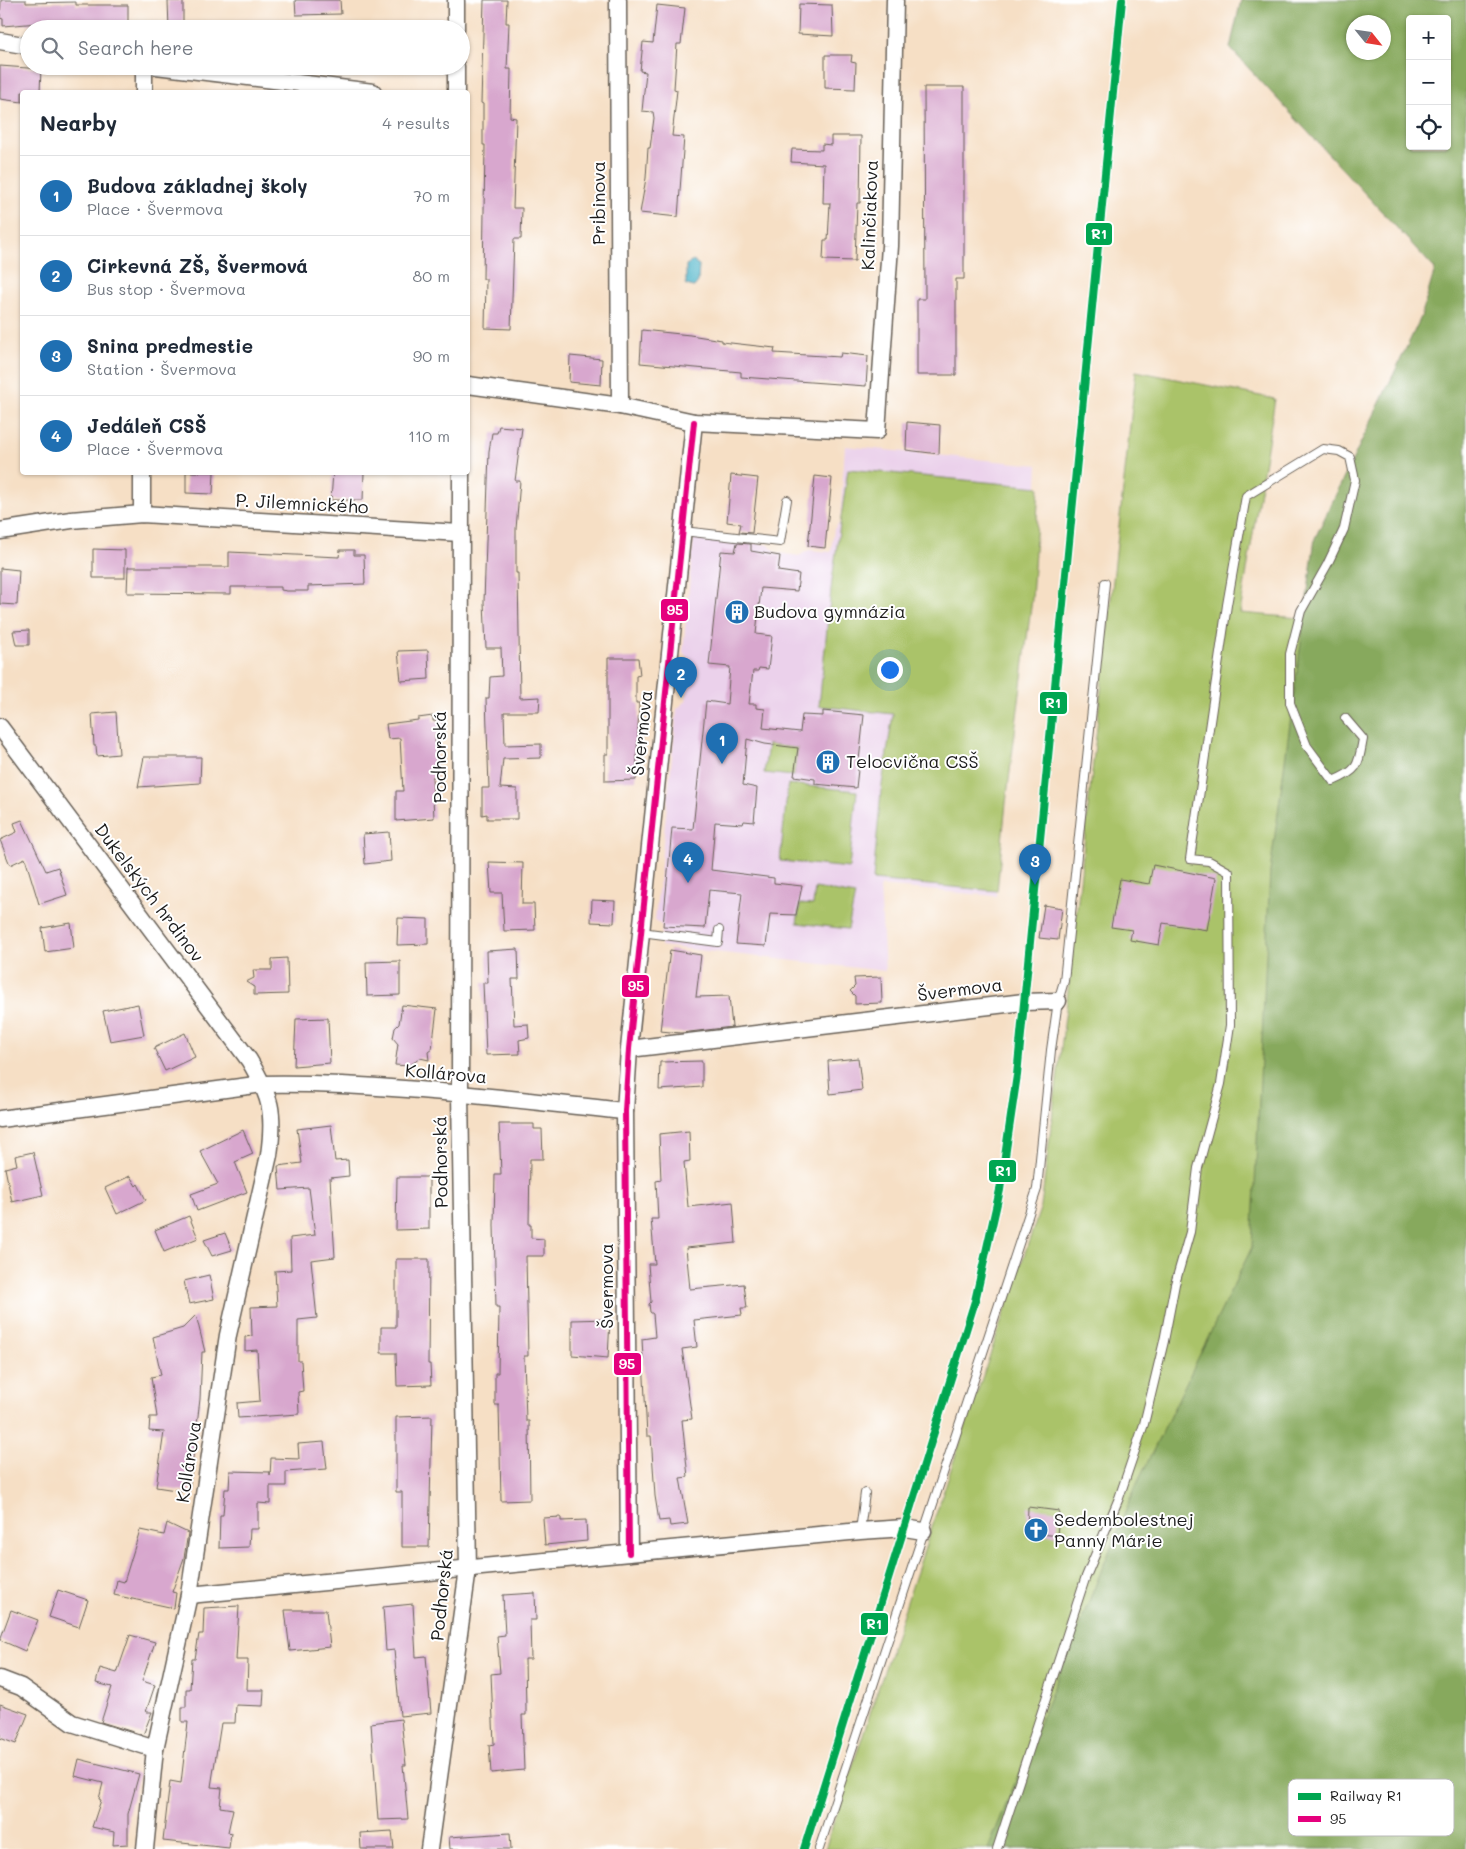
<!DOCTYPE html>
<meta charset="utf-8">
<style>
:root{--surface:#fff;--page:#f6f6f7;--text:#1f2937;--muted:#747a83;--line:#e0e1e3;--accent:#1f6fb2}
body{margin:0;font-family:Mali,sans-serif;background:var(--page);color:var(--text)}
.controls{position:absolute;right:15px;top:15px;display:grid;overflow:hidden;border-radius:5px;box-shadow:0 1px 4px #0004}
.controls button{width:45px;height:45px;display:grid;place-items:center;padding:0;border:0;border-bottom:1px solid var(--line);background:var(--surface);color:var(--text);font:25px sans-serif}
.compass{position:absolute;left:1346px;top:15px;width:45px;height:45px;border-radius:50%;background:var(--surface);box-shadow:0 1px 4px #0004;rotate:120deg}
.you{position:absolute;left:889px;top:669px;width:18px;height:18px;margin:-12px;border:4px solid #fff;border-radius:50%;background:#1a73e8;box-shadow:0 0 0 8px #1a73e833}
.badge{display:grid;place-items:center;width:32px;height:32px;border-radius:50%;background:var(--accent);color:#fff;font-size:16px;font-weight:700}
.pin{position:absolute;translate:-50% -41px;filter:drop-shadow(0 1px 2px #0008)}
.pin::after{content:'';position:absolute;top:26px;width:18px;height:15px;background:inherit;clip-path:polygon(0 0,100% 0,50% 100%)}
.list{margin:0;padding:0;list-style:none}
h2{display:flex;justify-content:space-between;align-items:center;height:65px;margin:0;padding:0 20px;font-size:21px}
h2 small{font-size:16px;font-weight:400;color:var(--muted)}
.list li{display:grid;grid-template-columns:32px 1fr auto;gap:15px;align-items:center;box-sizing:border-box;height:80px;padding:0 20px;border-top:1px solid var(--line)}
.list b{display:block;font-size:19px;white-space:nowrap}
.list p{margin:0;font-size:16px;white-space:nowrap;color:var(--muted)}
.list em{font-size:16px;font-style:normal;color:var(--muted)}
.icon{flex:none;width:28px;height:28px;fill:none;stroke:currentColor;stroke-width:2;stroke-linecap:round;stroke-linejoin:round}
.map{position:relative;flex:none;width:1466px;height:1849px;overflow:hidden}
.search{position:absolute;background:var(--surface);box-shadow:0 1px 4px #0004;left:20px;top:20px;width:450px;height:55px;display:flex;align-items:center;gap:12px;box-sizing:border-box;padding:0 18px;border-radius:28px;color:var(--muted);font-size:19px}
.panel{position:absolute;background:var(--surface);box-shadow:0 1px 4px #0004;left:20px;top:90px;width:450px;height:385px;border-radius:5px}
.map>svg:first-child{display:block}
.built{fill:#ebd1eb}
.green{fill:#aac369;stroke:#637042}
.forest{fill:#87a95d;stroke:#52623c;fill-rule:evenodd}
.water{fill:#49b2c8;stroke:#326772}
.building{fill:#d8a7ce}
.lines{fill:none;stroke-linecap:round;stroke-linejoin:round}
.lane-casing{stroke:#686057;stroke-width:10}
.street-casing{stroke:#686057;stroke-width:19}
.lane{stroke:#fff;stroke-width:8}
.street{stroke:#fff;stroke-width:16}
.bus-1-casing{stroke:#fff;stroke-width:10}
.bus-1{stroke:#e5007d;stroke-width:6}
.rail-1-casing{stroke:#fff;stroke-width:11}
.rail-1{stroke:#00a651;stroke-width:8}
.labels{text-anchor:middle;stroke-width:4;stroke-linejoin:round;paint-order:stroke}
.street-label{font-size:18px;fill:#1c1c1c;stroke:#fff}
.poi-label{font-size:18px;fill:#1c1c1c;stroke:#fff;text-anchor:start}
.key{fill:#fff;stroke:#bbb;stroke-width:1}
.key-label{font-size:14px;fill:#1c1c1c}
.line-badge{stroke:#fff;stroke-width:2}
.badge-label{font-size:14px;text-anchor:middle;font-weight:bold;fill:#fff}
</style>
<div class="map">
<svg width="1466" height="1849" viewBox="0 0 1466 1849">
<rect width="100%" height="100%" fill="#fff"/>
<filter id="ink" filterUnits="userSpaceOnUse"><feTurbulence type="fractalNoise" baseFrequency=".02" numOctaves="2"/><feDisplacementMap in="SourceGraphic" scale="10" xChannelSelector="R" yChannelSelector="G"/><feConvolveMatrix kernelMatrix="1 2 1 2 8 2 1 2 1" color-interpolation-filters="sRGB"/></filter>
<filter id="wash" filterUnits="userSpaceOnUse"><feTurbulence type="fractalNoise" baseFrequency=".0096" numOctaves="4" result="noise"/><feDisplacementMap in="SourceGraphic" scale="20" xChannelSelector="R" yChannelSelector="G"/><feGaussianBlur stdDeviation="1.12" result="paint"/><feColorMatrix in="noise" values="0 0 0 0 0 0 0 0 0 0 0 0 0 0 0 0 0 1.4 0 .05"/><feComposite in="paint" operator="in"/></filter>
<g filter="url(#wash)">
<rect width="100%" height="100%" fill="#f6dfc5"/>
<path class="built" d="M845,446l193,19 -7,129 -27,207 -8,95 -116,-10 5,85 -224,-25 1,-20 -7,-6 22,-211 9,-8 5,-39 -8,-10 11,-118 75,11 8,8 22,3 10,-6 22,2 3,-23 6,-7z"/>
<g class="green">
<path d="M1136,371l139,28 -35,214 167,14 -126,681 -266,541h-190l128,-386 88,-257 25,-197z"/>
<path d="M848,469l191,18 -7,112 -26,204 -9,88 -124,-11 8,-89 12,-77 -74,-8 13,-126z"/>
<path d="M768,744l30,4 -4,28 -30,-3z"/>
<path d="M788,784l69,7 -8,77 -69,-7z"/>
<path d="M815,888l40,7 -7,34 -51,-6 3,-19 13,1z"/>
</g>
<path class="forest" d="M1241,0h225v1849h-478l148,-363 116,-239 18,-375 45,-334 106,-221 14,-48 -205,-221zM1410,19h37v127h-37zM1354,22h30v30h-30z"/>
<path class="water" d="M693,261l6,4 -1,17 -4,5 -8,-2v-20z"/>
<g id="blocks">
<g class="building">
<path d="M1,0h25v3l50,-1v3h52v24h-78v-7l-47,4v-7l-3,-1z"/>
<path d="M295,0h45l1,14 -45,1z"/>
<path d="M484,0h23l-1,23h3l-2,46h4l-1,48 6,1 -3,90h9l-1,31h-7l-3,90 -26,-1 1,-49h-3l2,-134h-2v-41l-2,-1z"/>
<path d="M168,1h15v28h-14z"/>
<path d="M799,4l33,1 1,31 -35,-2z"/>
<path d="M657,5l28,3 -4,36h-4l-3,45 3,1 -5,46 12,1 -6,80 -38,-4 6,-35 2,-30h2l4,-30 -1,-6 -11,-1 4,-39 -6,-1 3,-29 10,1z"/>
<path d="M825,55h27l-1,7 5,1 -1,26 -30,-1z"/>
<path d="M0,66l41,3 -1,23h-18v10l-22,-3z"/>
<path d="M924,87h40v192h-8v96h-39v-76h8z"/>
<path d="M831,136h30l-1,67h-3l-2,58 -32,-1 1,-20h4l2,-37h-7l1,-39 -33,-2 1,-13 30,1v-6l9,1z"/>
<path d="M642,330l48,5 32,5v2l53,6 -1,5 66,4 1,-4 27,3 -2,30 -125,-9v-5l-101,-9z"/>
<path d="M570,356l32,3 -1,26 -32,-3z"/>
<path d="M907,422l33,3 -1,29 -33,-4z"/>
<path d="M499,426l23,2 -7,53h5l-4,48v44h2l2,125 20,-1 -1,15h-35l1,33 36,-1v14l-38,1 -3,29 17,1v30h-30v-5l-5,1v-27h7l-3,-90h3l1,-21 12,-1 -1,-28h-15l-2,-46 5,-151 3,-18h5z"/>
<path d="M186,472h28l-1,22 -27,-1z"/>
<path d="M333,472h31l-1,28h-32z"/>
<path d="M731,475l27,3 -6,55 -13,-1 2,-8 -14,-2z"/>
<path d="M815,476l17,2 -7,70 -17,-2z"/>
<path d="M737,543l14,1v7l29,5 -2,15 21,3 -2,17 -36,-3 -5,46 16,2 -4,33 -9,-1 -1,3h-5l-4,33h7v4l9,1 -2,19 37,4 2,-17 21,1v-5l41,4 -8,73 -41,-4v-5l-21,-3 4,-28 -33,-4 -18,-5 -4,46 14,3 -3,34 -10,-1 -1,3 -28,-2 -4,48 63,8v5l28,3 -6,29 -26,-1 -4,32 -30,-2 6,-51 -33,-3 -4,38 -42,-2 9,-98 21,1 13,-128 21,3 3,-37 -21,-2 12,-114 14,1z"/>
<path d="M93,549l32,1v28h-32z"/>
<path d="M340,550h14v5h10l1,29 -57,2v5h-21l-6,-1v-3h-50v7l-104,-1 1,-26h101v-15l110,5z"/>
<path d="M0,568l19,2 -2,35 -17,-1z"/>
<path d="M29,630v15h-13l-3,-14z"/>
<path d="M428,650l1,29 -28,2 -3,-30z"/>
<path d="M608,658h30l2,17 -4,1v27h3l-3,77 -31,1v-27h3z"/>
<path d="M116,712l3,42 -22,2 -1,-10h-2l-2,-32z"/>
<path d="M433,716v5h10l1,13 -9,1 2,42h-5l2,41 -38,3v-30h7l-3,-53 -12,1 -2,-15 32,-4v-2z"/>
<path d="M144,757h57l-1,26 -62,4z"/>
<path d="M22,820l24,51 12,-4 9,28 -28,9 -14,-46 -15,7 -10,-25 17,-8 -3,-9z"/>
<path d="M389,832l2,29 -26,3 -2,-30z"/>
<path d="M489,862l34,1 -1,41h12l1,26 -31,1 -2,-38h-11z"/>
<path d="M1153,865l63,13 -9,52 -44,-7 -4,22 -29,-5 2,-10 -21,-3 9,-48 29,5z"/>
<path d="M592,900l23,1 -1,22 -23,-1z"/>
<path d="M1044,905l18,3 -4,32 -19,-2z"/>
<path d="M398,918l30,1v25l-31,1z"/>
<path d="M71,923l3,25 -29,4 -3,-24z"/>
<path d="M518,949l1,30h-7l2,46 14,-1 1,14 -10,2 1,14 -34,1 -3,-72h5l-1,-32z"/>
<path d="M670,950l31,5 -5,42 33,-1 3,31 -51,6 -21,-2z"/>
<path d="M287,958l1,36 -34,1v-8l-8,-5 8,-4 -1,-8h19v-11z"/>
<path d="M400,961v34l-33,1 -1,-34z"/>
<path d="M881,977l1,26 -27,1v-8l-5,-5 5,-5 -1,-8z"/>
<path d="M138,1004l6,31 -34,6 -7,-30z"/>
<path d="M402,1005l35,4 -5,40 -4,3 1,8 -9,-2 -11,8 -14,-1 3,-21 -5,-6 2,-10 4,-4z"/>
<path d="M328,1018l2,45 -36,3 2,-47z"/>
<path d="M185,1033l10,24 -30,14 -11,-23z"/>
<path d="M858,1058l4,32 -32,4 -2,-33z"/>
<path d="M702,1061v26l-43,3 1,-28z"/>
<path d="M499,1124h35v5h8l1,30h-13l-1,66h2v13l13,1v17h-18l2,100h-4l2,65h3l1,79 -29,1 -2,-96h-4v-32h3l1,-66h-3l-2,-82 1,-51h6z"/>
<path d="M331,1125l4,36 13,-1 1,16 -19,2 5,79 -24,3 6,58 -19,2v41h3l2,30 -5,1 1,22 -61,4 -1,-15 23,-2 -3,-51 -12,1v-14l7,-1 -1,-29 26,-1 -2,-35 16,-1 -1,-32 25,-3 -6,-47 -29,2 -2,-24 24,-3 -5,-34z"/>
<path d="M243,1130l10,24 -18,8 12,30 -50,19 -6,-17 27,-10 -18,-33z"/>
<path d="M689,1131l1,30 -6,1 4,45 45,-5 3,41 -50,5 4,41 54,-5 3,24h-6l1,7 -48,5 3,27 -15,2 10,70 -10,1 6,57 -8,1 8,46 -18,2 -1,-6 -10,1 -4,-25 -4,-60h-4l-5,-97 13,-2 -2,-23 -3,-2 -1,-8 2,-2 -3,-38h7l-4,-45h7l-2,-38 5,-1 -2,-46z"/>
<path d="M33,1152l10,43 -31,7 -7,-34 12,-3 -2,-9z"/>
<path d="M130,1176l6,10 2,-2 8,16 -29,14 -12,-26z"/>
<path d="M397,1177h32v52l-33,1z"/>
<path d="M189,1216l9,22 -34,14 -9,-22z"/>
<path d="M225,1233l7,17 -20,6 -8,-16z"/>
<path d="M396,1259h33l-1,105h2l1,21 -34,1 -1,-33h-15v-26h15z"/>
<path d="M209,1275l5,24 -25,5 -5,-23z"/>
<path d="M196,1315l9,37h-3l-2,47 -11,93 -33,-5 8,-55 -15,-1 1,-14h7l-6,-40 10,-2 -8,-38 30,-9z"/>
<path d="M610,1319l-2,39 -36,-3v-35z"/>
<path d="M432,1416l-3,131h-27v-55h-6v-75z"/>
<path d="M324,1442l3,27 -41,3v14h-16v18l-12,-1v26h-8l-1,18 -30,1 1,-33h3l2,-26h4l1,-18 40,1v4l1,-18 28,1 -1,-15z"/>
<path d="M1028,1507l31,4 -2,25 -30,-4z"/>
<path d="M561,1517v4l25,-1 1,21 -42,4 -2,-27z"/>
<path d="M167,1523l21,10 -4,25 -12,34 4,1 -2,15 -60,-13 3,-15 7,2 16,-52 24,5z"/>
<path d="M58,1590l30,10 -9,27 -30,-10z"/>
<path d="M535,1593l1,27h-6l1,39h-6l1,50v6h-4l2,55 -33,3 -2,-28 5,-1 -3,-70 9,-1 -3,-37 8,-1 -2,-40z"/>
<path d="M413,1604l3,53 10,-1 5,57 -31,3 -6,-66 -8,1 -3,-44z"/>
<path d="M239,1606l-3,54h12l-1,30h17l-1,16 -27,-1 -1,18h-14l-10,64 11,1 -2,19 13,2 -5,23 3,1 -2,15 -66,-7 7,-60 11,2 7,-61h-6v-15h4v-18h4l2,-30h3l4,-25h4l1,-26z"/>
<path d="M11,1610l27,10 -13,31 -25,-11z"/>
<path d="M285,1610h41l4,37 -40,4z"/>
<path d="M130,1635l25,7 -13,39 13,4 -9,27h6l-9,23 -42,-13 11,-35 -16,-4 4,-15 17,5z"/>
<path d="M0,1704l28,10 -12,30 -16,-6z"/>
<path d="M401,1719l5,46h-3l5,54 -30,1 -7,-97z"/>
<path d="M79,1759l60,15 -11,40v30l-15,1 1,-13 -22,-5 9,-27 -2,-1 4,-16 -28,-7z"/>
<path d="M392,1831l2,18h-33l-1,-16z"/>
<path d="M510,1833l1,16h-61l-1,-12z"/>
</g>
</g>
</g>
<g filter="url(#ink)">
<use href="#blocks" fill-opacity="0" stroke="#686057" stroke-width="1"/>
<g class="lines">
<defs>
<g id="lane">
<path d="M683,531l97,11 7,-42"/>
<path d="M641,932l77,10 1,-12"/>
<path d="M860,1531l5,-38"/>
<path d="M819,1849l218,-660 14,-139 7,-49 6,-20 41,-398"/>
<path d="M997,1849l88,-270 34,-81 25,-74 20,-83 11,-57 15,-52 8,-64 23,-84 9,-59 -1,-153 -20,-11 -19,-2 37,-254 19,-109 77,-47 16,2 11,6 5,23 -11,49 -17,36 -26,46 -11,43v49l17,43 26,35c26,-11 25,-15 30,-42l-18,-21"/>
</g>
<g id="street">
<path d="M456,0v29"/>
<path d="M618,0l2,406"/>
<path d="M0,41l29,5"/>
<path d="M156,66l217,26"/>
<path d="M456,66v26"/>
<path d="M144,92v-26"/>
<path d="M468,385l152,21 74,16 183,9 13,-185 5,-246"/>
<path d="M142,514v-42"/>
<path d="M0,531l71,-11 71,-6 318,19"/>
<path d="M0,727l249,333c22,37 26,52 20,95l-41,180 -39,260 -34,154 -10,100"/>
<path d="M629,1049l395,-47 34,-1"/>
<path d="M0,1119l263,-35c121,-2 242,15 362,27"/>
<path d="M629,1553l-4,-442 4,-62 65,-627"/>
<path d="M189,1595l671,-64 45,-3 18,3"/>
<path d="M0,1679l21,8 51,36 83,26"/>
<path d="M429,1849l39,-280 -8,-475 1,-622"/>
</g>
</defs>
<use href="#lane" class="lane-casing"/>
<use href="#street" class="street-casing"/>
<use href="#lane" class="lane"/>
<use href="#street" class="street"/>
<defs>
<path id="bus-1" d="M629,1553l-4,-442 4,-62 65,-627"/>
</defs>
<use href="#bus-1" class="bus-1-casing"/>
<use href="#bus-1" class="bus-1"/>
<defs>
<path id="rail-1" d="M804,1849l171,-548 25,-111 17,-115 105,-1075"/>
</defs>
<use href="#rail-1" class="rail-1-casing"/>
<use href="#rail-1" class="rail-1"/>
</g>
</g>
<defs>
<symbol id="building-disc" viewBox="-11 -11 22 22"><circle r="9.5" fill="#1f6fb2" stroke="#fff"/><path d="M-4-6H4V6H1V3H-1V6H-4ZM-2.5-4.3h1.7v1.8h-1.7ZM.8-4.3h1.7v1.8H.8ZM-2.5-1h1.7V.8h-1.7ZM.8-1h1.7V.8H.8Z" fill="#fff"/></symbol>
<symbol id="church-disc" viewBox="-11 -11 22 22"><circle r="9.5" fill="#1f6fb2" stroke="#fff"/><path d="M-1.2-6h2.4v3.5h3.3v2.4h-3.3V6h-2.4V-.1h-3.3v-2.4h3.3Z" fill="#fff"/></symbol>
</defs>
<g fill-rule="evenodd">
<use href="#building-disc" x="723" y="598" width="28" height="28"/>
<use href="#building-disc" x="814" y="748" width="28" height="28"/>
<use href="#church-disc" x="1022" y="1516" width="28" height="28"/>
</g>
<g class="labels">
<g class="street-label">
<text transform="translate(599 203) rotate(-90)" y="6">Pribinova</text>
<text transform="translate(870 215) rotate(-88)" y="6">Kalinčiakova</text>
<text transform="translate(302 504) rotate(3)" y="6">P. Jilemnického</text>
<text transform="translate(642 733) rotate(-84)" y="6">Švermova</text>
<text transform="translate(440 757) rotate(-90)" y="6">Podhorská</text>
<text transform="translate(149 893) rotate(53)" y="6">Dukelských hrdinov</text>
<text transform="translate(960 990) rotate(-7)" y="6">Švermova</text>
<text transform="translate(446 1074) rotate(5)" y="6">Kollárova</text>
<text transform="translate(441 1162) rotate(-91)" y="6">Podhorská</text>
<text transform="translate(607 1286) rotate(-90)" y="6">Švermova</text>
<text transform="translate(189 1462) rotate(-81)" y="6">Kollárova</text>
<text transform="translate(442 1595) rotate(-84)" y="6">Podhorská</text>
</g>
<g class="poi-label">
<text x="754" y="618">Budova gymnázia</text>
<text x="846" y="768">Telocvična CSŠ</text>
<text x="1054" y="1526">Sedembolestnej<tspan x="1054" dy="21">Panny Márie</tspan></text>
</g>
</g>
<rect x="1288" y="1779" width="166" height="57" rx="8" class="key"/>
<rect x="1298" y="1793" width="23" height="7" fill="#00a651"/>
<rect x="1298" y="1816" width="23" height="6" fill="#e5007d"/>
<g class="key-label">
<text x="1330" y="1801">Railway R1</text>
<text x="1330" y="1824">95</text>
</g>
<g class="line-badge">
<rect x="1085" y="222" width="28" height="24" rx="5" fill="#00a651"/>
<rect x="660" y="598" width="29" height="24" rx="5" fill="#e5007d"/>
<rect x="1039" y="691" width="29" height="24" rx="5" fill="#00a651"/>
<rect x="621" y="974" width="29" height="24" rx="5" fill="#e5007d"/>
<rect x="988" y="1159" width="29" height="24" rx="5" fill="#00a651"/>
<rect x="613" y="1352" width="29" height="24" rx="5" fill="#e5007d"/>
<rect x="860" y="1612" width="29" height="24" rx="5" fill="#00a651"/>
</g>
<g class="badge-label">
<text x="1099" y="239">R1</text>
<text x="675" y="615">95</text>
<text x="1053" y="708">R1</text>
<text x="636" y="991">95</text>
<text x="1003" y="1176">R1</text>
<text x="627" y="1369">95</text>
<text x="874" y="1629">R1</text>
</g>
</svg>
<div class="controls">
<button>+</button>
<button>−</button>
<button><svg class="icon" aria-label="locate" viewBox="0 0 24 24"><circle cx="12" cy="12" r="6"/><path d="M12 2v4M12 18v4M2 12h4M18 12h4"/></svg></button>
</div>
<svg class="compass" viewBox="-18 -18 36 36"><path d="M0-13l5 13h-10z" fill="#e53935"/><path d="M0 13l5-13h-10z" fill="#747a83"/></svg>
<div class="you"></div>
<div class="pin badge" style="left:722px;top:764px">1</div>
<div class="pin badge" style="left:681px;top:698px">2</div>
<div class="pin badge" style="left:1035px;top:885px">3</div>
<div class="pin badge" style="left:688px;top:883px">4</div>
<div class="search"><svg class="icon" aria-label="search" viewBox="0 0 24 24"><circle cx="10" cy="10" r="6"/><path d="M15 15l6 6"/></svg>Search here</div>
<section class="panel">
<h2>Nearby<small>4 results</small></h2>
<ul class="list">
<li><span class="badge">1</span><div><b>Budova základnej školy</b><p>Place · Švermova</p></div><em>70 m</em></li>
<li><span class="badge">2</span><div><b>Cirkevná ZŠ, Švermová</b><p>Bus stop · Švermova</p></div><em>80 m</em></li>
<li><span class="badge">3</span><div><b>Snina predmestie</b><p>Station · Švermova</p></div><em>90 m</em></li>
<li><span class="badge">4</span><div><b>Jedáleň CSŠ</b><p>Place · Švermova</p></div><em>110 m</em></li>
</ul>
</section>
</div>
